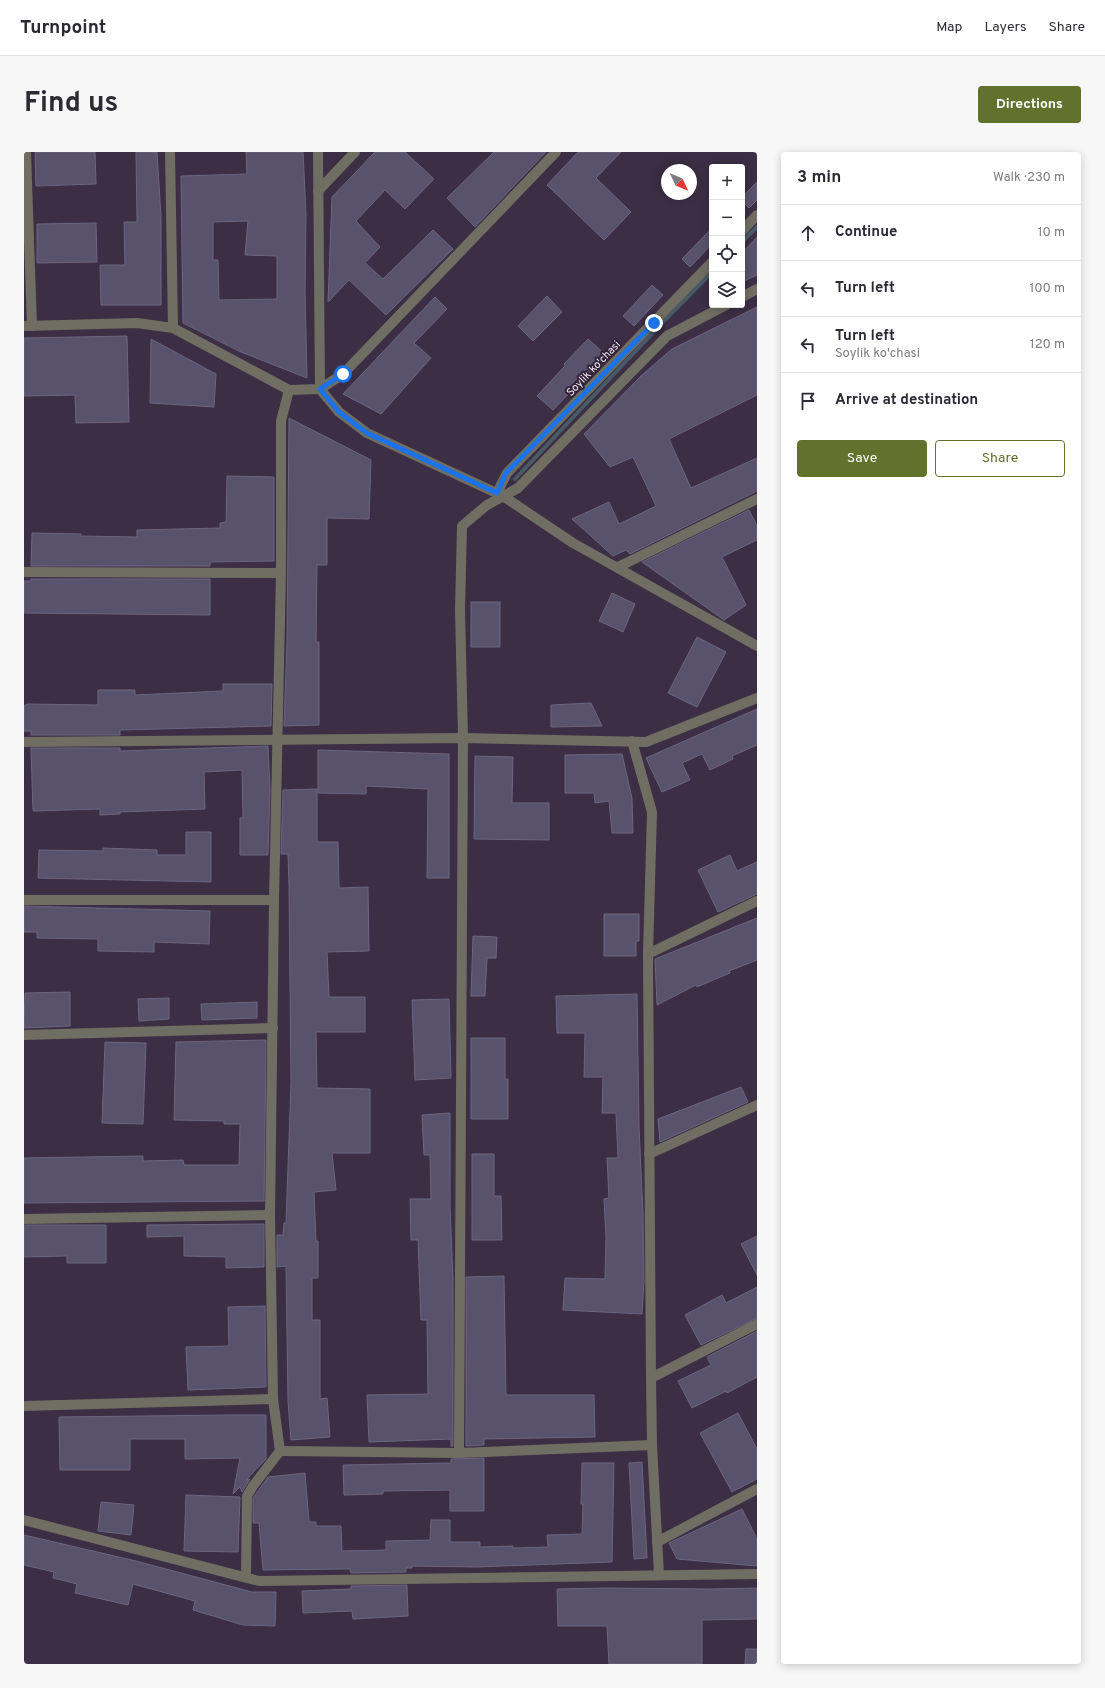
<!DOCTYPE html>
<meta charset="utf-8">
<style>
:root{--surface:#fff;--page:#f7f7f7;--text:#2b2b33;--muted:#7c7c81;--line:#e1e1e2;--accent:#62722c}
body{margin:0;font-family:Overpass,sans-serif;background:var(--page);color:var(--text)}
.controls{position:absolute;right:12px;top:12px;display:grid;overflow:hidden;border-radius:4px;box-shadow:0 2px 10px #0003}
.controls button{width:36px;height:36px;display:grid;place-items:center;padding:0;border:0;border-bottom:1px solid var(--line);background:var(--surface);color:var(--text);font:20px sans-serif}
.compass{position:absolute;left:637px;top:12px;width:36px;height:36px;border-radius:50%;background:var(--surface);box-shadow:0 2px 10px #0003;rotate:134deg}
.stop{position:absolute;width:12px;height:12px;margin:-9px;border:3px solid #1a73e8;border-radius:50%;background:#fff}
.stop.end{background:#1a73e8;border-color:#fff;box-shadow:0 1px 4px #0008}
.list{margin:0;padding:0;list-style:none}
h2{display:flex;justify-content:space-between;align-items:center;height:52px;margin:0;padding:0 16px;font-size:17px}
h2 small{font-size:13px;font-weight:400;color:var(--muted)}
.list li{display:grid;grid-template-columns:26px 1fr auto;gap:12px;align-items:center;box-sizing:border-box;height:56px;padding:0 16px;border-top:1px solid var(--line)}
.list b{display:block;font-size:15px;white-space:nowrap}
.list p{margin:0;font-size:13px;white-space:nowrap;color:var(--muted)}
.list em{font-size:13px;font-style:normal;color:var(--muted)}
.actions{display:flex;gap:8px;padding:12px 16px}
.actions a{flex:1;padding:9px 0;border:1px solid var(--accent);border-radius:4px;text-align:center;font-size:14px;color:var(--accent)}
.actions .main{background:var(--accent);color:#fff}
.icon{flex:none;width:22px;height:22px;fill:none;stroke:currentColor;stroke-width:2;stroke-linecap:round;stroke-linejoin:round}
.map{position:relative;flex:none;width:733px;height:1512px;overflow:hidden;border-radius:4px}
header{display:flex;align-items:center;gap:24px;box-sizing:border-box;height:56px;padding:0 20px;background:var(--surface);border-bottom:1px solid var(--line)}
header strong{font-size:19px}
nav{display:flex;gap:22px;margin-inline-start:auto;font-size:14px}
.intro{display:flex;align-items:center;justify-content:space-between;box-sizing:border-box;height:96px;padding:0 24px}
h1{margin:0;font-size:28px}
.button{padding:10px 18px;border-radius:4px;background:var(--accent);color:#fff;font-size:14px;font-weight:700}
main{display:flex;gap:24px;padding:0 24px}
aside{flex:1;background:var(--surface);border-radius:4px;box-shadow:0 2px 10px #0003}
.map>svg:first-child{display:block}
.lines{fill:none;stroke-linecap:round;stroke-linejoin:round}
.stream{stroke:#485a65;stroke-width:4}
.building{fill:#58526c;stroke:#6c6680;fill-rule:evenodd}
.street{stroke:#706e62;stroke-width:10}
.route{stroke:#1a73e8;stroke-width:5}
.labels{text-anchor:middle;stroke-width:4;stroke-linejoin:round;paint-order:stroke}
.street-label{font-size:11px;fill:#efe7f5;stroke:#312439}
</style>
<header>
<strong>Turnpoint</strong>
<nav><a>Map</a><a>Layers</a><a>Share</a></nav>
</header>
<div class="intro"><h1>Find us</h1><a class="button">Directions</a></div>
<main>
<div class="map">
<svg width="733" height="1512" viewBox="0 0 733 1512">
<rect width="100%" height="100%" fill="#3c2e44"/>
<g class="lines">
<g class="stream">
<path d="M718,90l15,-15"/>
<path d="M491,327l148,-157 49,-50"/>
</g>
</g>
<g class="building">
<path d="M11,0h60l1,32 -60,2z"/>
<path d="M112,0h21l4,65v88h-60l-1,-40h25l-1,-43h13z"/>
<path d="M222,0h57l3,62 -1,77 2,87 -66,-26 -58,-29 -2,-147 66,-2zM224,69l-3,34 32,1v43l-58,1 -1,-40h-5v-38z"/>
<path d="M351,0h30l29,27 -29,30 -20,-19 -29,31 24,26 -15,16 18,16 50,-49 20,19 -67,66 -37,-35 -21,22 4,-105z"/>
<path d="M470,0h52l-71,75 -28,-29z"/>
<path d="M554,0h43l-25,26 35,34 -27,28 -57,-55z"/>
<path d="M733,30v18l-8,8 -7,-7v-4z"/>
<path d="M72,71l1,39 -60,1v-39z"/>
<path d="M688,76v16l-22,23 -8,-8z"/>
<path d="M733,85v38l-15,7v-29z"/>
<path d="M628,133l11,10 -29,31 -11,-10z"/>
<path d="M523,144l15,16 -29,29 -15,-15z"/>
<path d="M411,145l12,12 -33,34 17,15 -50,56 -38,-20z"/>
<path d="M733,155v88l-88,44 22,49 66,-30v33l-127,63 -4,-4 -13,6 -41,-37 37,-17 10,22 37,-18 -23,-49 -23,10 -26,-33 58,-59 30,-26z"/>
<path d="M103,184l2,86 -53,1 -1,-28 -51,1v-58z"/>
<path d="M127,187l65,35 -2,33 -64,-4z"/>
<path d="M564,187l18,16 -53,55 -16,-14 28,-30 -1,-2z"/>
<path d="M265,266l82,42 -2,59 -42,-1v47h-10l-1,77h3v83l-35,1 3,-86z"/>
<path d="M203,324l47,1v84l-64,1v4h-179l1,-33 49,1v2l56,1v-7l83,-2v-5l6,-1z"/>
<path d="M725,358l8,16v14l-35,17 24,48 -22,15 -82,-58z"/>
<path d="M7,427h179v36l-186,-2v-32h7z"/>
<path d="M588,441l23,11 -12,28 -24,-11z"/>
<rect x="447" y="450" width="29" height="45"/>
<path d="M673,485l29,15 -29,55 -29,-14z"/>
<path d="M199,532h49l-1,42 -151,4v5h-89v-4h-7v-25l4,-2 70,1v-15h37v5l88,-4z"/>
<path d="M567,551l11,23 -51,1v-22z"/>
<path d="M733,557v36l-25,11 1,3 -23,11 -8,-16 -20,9 8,17 -28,12 -16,-34z"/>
<path d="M244,594l2,44 -2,65h-28v-37h3l-1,-48 -38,2 1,37 -85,3v2l-20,1v-6l-67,2 -2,-63h89v3z"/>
<path d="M294,598l131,4v124h-22l1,-89 -62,-3v8l-48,-1z"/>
<path d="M598,602l10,44 1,35h-21l-3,-32 -14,2 -1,-10h-29v-38z"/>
<path d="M451,604l38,1 -1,46h37v37l-75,-1z"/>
<path d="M293,637v53h21l1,46 29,-1 1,64 -42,1 2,45h36v35h-49l1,56 53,1v64h-38l4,37 -22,2 2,49h2v37h-6v42h8v79l7,-1 3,39 -39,3 -3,-39 -2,-135 -9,1v-32h6l1,-12h2l5,-140 -2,-197 -1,-32h-7l2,-64z"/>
<path d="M162,680h25v50l-173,-4 1,-28 64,1v-3l54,2v5h29z"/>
<path d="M706,703l7,16 20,-9v32l-39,18 -20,-42z"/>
<path d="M0,754l186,5 -1,33 -55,-2v10l-56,-1v-12l-61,-1v-6h-13z"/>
<path d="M580,762h35v27h-3v15h-32z"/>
<path d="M733,766v42l-28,11 1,2 -33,14 -1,-2 -39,20 -2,-46z"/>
<path d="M449,784l24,1 -1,21h-9l-2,38h-14z"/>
<path d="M46,840v34l-46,2 1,-35z"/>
<path d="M613,842l2,133 4,87 1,66 -2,34 -79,-4 2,-32 40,1 1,-42 -2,-38 5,-1 -2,-40h11l-2,-45h-14l1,-36h-19l1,-44h-28l-1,-37z"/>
<path d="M145,846v21l-30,2 -1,-22z"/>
<path d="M425,847l2,79 -36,2 -3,-80z"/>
<path d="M233,850v16l-55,2 -1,-16z"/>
<path d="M447,886h34v41h3v40h-37z"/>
<path d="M242,888l-2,161 -240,2v-45l119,-2v5l40,-1 1,5h55l1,-41h-16v-3l-50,-1 2,-78z"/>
<path d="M81,890l41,1 -3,81 -41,-1z"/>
<path d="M717,935l7,15 -88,40 -2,-23z"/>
<path d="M426,961v94l3,71v168h-2v-7l-82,3 -2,-47 61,-1 -1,-74h-6l-3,-80h-7l-1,-41h21l-1,-44h-6l-2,-40z"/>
<path d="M448,1002h22v42h7l1,44h-30z"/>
<path d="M240,1072v43l-38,1v-11l-42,-1v-20l-37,1v-12z"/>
<path d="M0,1073h82v38h-39v-7l-43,1z"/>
<path d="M733,1084v39l-16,-31z"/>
<path d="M480,1124l2,119h88l1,42 -111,2v6l-18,1v-169z"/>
<path d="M733,1135v31l-56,27 -16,-30 37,-20 4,8z"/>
<path d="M241,1154l1,81 -78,3 -2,-43 43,-1 -1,-39z"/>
<path d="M733,1179v46l-30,16 -1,-2 -34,17 -14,-27 33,-16 -4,-8z"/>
<path d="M714,1261l19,36v30l-25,13 -32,-59z"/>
<path d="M202,1263h40v44l-20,21 4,-1 -8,13 -2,-5 -7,7 7,-36 -55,1v-20h-55v31h-70l-1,-53z"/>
<path d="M460,1306v53h-34v-21l-67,1v3l-39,1 -1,-30 108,-2v-4z"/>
<path d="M618,1310l5,96 -13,1 -5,-96z"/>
<path d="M558,1311h32l-2,99 -136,5 -64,-1v2h-6v4l-55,1 -1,-4h-7l-80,1 -4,-47h-6v-25l15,-21 37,-4 4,49h7v4h25l1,25 44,-1v-9l44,-1 1,-20h19v22h30v5l33,-1v2l35,-1 -1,-12 35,-1 1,-30h-2z"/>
<path d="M162,1343l54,2 -2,55 -54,-1z"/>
<path d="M77,1350l33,3 -3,30 -33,-4z"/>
<path d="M718,1357l15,30v27l-80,-7 -8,-16z"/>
<path d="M0,1383l112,26 116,31h24l-1,34 -32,-1 -50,-15 2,-9 -62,-17 -5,21 -53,-12 2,-9 -24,-6 1,-6 -30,-7z"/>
<path d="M383,1433l1,31 -55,3 -1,-8 -49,2 -1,-22 49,-2v-3z"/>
<path d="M581,1436l106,1 46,-1v31l-55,1v44h-93l-2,-38h-49l-1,-37z"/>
<path d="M722,1497h11v15h-12z"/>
</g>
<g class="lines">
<g class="street">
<path d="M2,0l6,174"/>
<path d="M146,0l3,176"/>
<path d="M294,0l2,237 19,23 28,21 136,63 70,47 184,103"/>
<path d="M294,39l37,-39"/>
<path d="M718,79l15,-16"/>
<path d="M718,145l15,-8"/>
<path d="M0,174l113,-3 36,5 116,62 31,-1 23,-15 213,-222"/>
<path d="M473,341l10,-20 205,-211"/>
<path d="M594,415l139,-68"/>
<path d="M0,420l257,1"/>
<path d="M608,589l20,71 -4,142 3,424 1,67 7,130"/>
<path d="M0,590l439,-4 183,4 111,-44"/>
<path d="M0,748h250"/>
<path d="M624,802l109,-53"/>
<path d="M0,883l249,-7"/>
<path d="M625,1002l108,-49"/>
<path d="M0,1067l246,-4"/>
<path d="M627,1226l106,-54"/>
<path d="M0,1254l249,-7"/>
<path d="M256,1299l179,2 193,-8"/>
<path d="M435,1301l4,-715 -3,-128 2,-84 25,-21 31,-17 149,-152 59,-31"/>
<path d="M0,1368l235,61 498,-7"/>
<path d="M633,1390l100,-53"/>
<path d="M222,1425l1,-81 6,-10 27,-35 -7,-52 -3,-184 4,-315 7,-327v-152l8,-31"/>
</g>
</g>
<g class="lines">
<path class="route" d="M319,222l-23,15 19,23 28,21 130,60 9,-20 148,-150"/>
</g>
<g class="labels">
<g class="street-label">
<text transform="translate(569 216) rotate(-46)" y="4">Soylik ko'chasi</text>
</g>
</g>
</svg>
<div class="controls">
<button>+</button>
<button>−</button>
<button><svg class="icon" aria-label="locate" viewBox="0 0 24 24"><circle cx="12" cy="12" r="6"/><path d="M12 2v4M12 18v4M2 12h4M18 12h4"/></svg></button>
<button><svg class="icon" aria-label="layers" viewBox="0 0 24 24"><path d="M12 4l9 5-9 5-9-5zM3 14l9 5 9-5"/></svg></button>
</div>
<svg class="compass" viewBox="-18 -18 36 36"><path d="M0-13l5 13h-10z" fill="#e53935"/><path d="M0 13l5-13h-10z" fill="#7c7c81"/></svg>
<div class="stop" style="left:319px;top:222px"></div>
<div class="stop end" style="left:630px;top:171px"></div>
</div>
<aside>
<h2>3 min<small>Walk · 230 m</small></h2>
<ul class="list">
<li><svg class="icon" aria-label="ahead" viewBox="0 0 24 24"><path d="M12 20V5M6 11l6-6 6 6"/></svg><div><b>Continue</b></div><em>10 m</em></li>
<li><svg class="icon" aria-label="left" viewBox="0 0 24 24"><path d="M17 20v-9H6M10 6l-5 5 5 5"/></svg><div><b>Turn left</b></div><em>100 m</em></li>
<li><svg class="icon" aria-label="left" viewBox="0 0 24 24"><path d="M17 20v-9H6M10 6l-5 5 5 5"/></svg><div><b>Turn left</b><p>Soylik ko'chasi</p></div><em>120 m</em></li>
<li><svg class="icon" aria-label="arrive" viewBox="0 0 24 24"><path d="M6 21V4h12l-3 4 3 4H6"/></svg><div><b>Arrive at destination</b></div></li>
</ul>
<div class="actions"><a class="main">Save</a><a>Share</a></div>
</aside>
</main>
